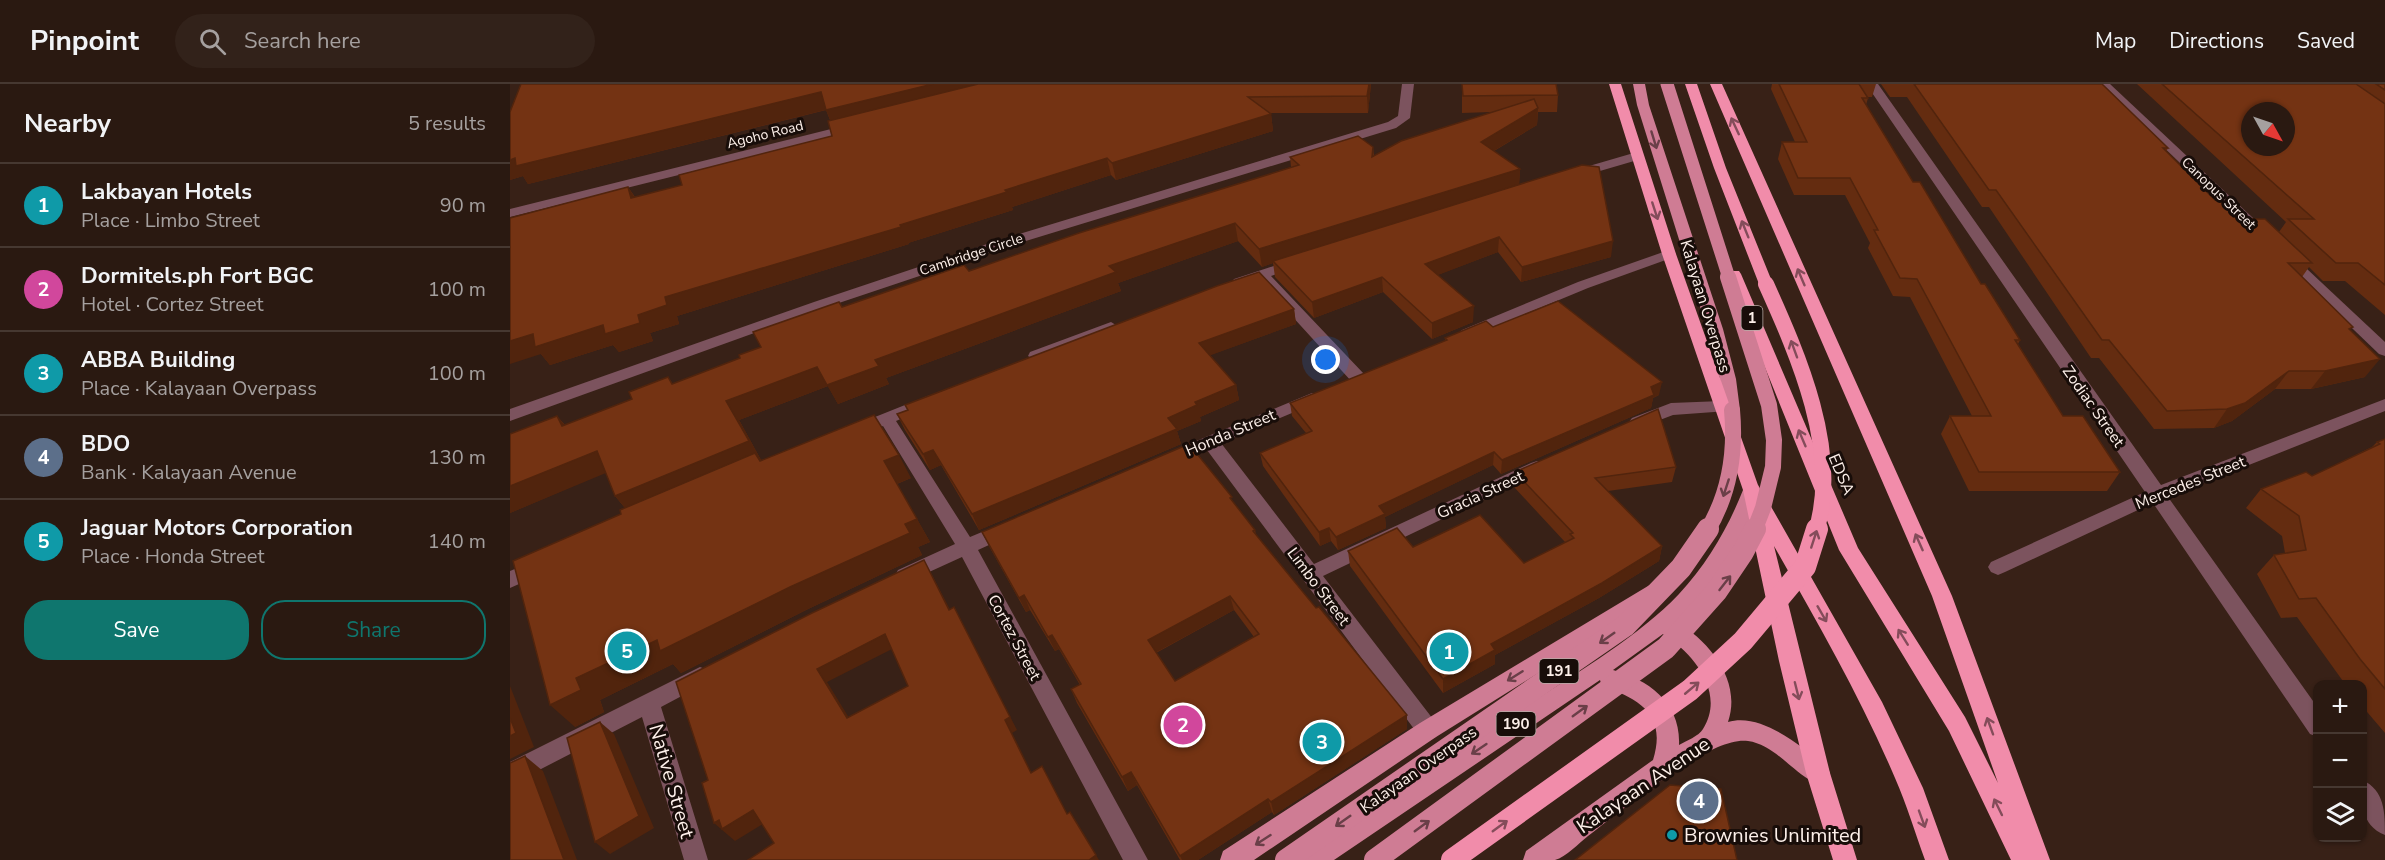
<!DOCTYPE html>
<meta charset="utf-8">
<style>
:root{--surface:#2a1911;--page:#32221a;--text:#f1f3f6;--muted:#a5a09f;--line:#463831;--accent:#0f766e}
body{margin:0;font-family:"Nunito Sans",sans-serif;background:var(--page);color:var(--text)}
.controls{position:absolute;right:18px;bottom:18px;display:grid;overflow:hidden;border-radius:12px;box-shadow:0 2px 4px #0004}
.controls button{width:54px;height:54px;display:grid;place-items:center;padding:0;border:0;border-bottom:2px solid var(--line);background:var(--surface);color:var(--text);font:30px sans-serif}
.compass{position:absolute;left:1731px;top:18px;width:54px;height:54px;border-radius:50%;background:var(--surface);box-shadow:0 2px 4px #0004;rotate:130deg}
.you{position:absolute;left:816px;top:276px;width:21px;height:21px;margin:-15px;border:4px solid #fff;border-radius:50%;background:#1a73e8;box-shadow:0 0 0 9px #1a73e833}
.badge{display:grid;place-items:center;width:39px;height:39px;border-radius:50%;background:var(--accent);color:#fff;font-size:20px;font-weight:700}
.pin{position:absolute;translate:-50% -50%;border:3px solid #fff;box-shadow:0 2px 6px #0006}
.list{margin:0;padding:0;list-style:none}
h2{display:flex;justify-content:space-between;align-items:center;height:78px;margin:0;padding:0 24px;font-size:26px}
h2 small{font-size:20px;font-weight:400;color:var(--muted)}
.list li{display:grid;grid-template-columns:39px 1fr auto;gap:18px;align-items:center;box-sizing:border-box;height:84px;padding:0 24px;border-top:2px solid var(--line)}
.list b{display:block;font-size:22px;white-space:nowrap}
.list p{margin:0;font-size:20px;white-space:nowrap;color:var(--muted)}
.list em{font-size:20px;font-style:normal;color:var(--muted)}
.actions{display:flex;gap:12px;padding:18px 24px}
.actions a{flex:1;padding:14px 0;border:2px solid var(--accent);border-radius:24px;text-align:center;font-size:21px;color:var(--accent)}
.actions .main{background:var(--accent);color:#fff}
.icon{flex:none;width:33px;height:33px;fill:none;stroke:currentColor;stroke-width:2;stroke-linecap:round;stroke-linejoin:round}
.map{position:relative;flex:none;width:1875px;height:776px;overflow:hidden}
header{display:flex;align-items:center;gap:36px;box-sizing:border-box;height:84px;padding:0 30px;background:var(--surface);border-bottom:2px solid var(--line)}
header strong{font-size:28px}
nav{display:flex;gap:33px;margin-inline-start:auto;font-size:21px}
.search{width:420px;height:54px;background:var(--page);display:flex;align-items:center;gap:15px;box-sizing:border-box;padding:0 21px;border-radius:33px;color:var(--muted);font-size:22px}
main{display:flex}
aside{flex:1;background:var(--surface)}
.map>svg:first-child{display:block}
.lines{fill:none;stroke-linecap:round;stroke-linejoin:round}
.street{fill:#7c535e;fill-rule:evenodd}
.primary{fill:#cf7c94;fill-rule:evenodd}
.highway{fill:#f18caa;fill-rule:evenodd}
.primary-bridge-far2{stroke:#cf7c94;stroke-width:13}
.primary-bridge-far1{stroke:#cf7c94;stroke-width:16}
.primary-bridge{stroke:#cf7c94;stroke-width:22}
.highway-bridge-far1{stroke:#f18caa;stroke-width:16}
.highway-bridge{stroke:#f18caa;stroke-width:22}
.wall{fill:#642c10;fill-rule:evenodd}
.shaded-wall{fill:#51240d}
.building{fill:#743313;stroke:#51240d;stroke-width:1.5;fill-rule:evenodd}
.oneway{stroke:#844c5a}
.oneway2{stroke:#6a3f48}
.culture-dot{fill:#0f9aa8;stroke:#180d09;stroke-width:2}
.labels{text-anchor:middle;stroke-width:6;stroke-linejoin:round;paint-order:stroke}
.far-street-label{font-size:14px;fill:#fdf0ea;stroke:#180d09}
.shield{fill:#180d09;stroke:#b8aca6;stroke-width:1.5}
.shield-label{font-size:15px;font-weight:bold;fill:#fdf0ea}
.street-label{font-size:16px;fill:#fdf0ea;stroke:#180d09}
.near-street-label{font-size:20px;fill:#fdf0ea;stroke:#180d09}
.near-poi-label{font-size:20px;fill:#fdf0ea;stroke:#180d09;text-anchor:start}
</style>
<header>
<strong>Pinpoint</strong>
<div class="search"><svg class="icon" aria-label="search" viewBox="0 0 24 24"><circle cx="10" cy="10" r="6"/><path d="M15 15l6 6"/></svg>Search here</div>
<nav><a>Map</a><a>Directions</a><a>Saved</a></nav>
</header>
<main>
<aside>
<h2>Nearby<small>5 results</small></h2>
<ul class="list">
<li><span class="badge" style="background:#0f9aa8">1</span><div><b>Lakbayan Hotels</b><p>Place · Limbo Street</p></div><em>90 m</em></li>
<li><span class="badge" style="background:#d1479c">2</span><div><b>Dormitels.ph Fort BGC</b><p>Hotel · Cortez Street</p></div><em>100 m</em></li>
<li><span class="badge" style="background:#0f9aa8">3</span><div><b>ABBA Building</b><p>Place · Kalayaan Overpass</p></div><em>100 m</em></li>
<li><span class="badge" style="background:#5c6f8a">4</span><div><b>BDO</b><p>Bank · Kalayaan Avenue</p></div><em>130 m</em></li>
<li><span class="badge" style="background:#0f9aa8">5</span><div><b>Jaguar Motors Corporation</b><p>Place · Honda Street</p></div><em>140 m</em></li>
</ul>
<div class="actions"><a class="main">Save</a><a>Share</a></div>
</aside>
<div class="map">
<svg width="1875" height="776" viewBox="0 0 1875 776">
<rect width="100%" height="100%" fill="#382117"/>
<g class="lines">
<g class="street">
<path d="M892,0h12l-4,34 -14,10 -393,120 -179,60 -314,113v-12l304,-107 179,-60 395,-120 10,-6z"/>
<path d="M1356,0h12l283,401 224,-86v12l-217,86 150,211v29l-8,-3 -157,-231 -148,69 -7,3 -7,-3 -3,-5 3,-5 154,-70z"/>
<path d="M1588,0h12l159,149 2,3 -2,3h-10z"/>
<path d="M345,39l4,1v6l-349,87v-8z"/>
<path d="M1127,68l4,1 2,3 -2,3 -65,19 -6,-4 2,-3z"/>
<path d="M1159,166l5,1 2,3 -2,3 -86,31 -116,48 -5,2 -8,-5 3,-3 116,-48z"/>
<path d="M1776,169l5,1 94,88v14l-6,-2 -98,-94 -2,-3z"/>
<path d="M785,175l5,1 2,3 -2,3 -29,10 93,98 2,4 -2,4h-12l-93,-102 -20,6 -7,-4 2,-3z"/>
<path d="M601,238l8,5 -3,3 -74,30 -6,1 -8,-5 2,-4z"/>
<path d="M802,309l6,1 2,4 -2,4 -97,41 93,121 217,-101 6,-2 6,2 3,4 -3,4 -220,105 113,147 3,7 -3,7 -8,3 -8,-3 -213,-287 -30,12 -6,2 -6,-2 -3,-4 3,-4z"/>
<path d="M420,311l6,1 2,4 -2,4 -40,17 74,116 36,-15 7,2 3,5 -3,5 -35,16 170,310h-25l-161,-303 -57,26 -7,-3 -3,-5 3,-5 57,-26 -72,-118 -27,11 -6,-2 -3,-4 3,-4z"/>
<path d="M1212,317l6,2 2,4 -2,4 -55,4 -29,11h-12l-3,-4 3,-4 39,-15z"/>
<path d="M29,475l7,3 3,5 -3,5 -36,16v-17z"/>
<path d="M190,583l8,3 3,6 -3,6 -47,25 47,153h-24l-42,-143 -132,68v-23z"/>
<path d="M1852,696c23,10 23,33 23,55 -25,-10 -23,-33 -23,-55z"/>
</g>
<g class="primary">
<path d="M1123,0h12l4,21 74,224 13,50 4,31 -2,4h-12l-2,-4 -4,-31 -13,-50 -70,-224z"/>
<path d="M1242,399l6,2 3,5c-4,12 -7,24 -13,35 -16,35 -44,70 -71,97 33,20 65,59 51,100 34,-10 73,25 98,43l4,8 -4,8 -8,3c-25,-10 -42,-39 -70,-43 -38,-6 -128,71 -160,95 -9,7 -22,21 -33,24 -9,0 -23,0 -32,0l3,-9 127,-91c14,-45 -13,-61 -51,-74l-2,-6 -266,180h-34l3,-9c77,-49 153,-99 229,-149 48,-31 108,-67 147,-108 28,-30 49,-66 64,-104l3,-5zM1153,550c30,19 63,58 40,95 -4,7 -17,12 -24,16 2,-42 -30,-65 -66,-75z"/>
<path d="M1143,499l7,2 3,6 -3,6 -224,140 -182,123h-34l3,-9 197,-128z"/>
</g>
<g class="highway">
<path d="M1099,0h12l55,170 88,248 5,1 113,199 41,86 26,72h-24c-10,-27 -18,-55 -30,-82 -34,-80 -78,-156 -121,-232l56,227 27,87h-24l-27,-87 -27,-112 -36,-171 -81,-236z"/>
<path d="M1175,0h12l29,84 47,116 -2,3 -5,1 -7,-4 -45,-116z"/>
<path d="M1200,0h12l230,512 98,264h-39l-62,-129 -110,-181 -112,-276 2,-3h10l2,3 117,274 107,169 33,66 -66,-187z"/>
</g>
<path class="primary-bridge-far2" d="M1157,0l62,194"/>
<g class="primary-bridge-far1">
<path d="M1218,193l41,128 5,35 -1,27 -10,41 -9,23"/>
<path d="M1197,447c23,-38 29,-78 25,-121"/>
</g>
<g class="primary-bridge">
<path d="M776,776l339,-234 56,-58 27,-39"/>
<path d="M865,776l291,-212 50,-56 27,-40 12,-23"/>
</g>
<path class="highway-bridge-far1" d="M1256,200c32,71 75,168 50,247"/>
<path class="highway-bridge" d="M942,776l238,-170 53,-49 62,-74 12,-38"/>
</g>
<g class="wall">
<path d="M861,0l-3,29h-99l2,1 2,17 -157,49 -5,-5 -99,32 1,3 -105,33 1,1 -232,72 2,8 -29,9 3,8 -34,11 -6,-7 -63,20 -9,-11 87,-167 7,10 47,-12 150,-49 -2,-16 -4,-10 -298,74 -5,-8 -13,4v-68z"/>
<path d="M952,0h94l2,11 -1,17h-19l-1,13 -43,26 26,18 -1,16 92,72 -90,25 -23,-30 -61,23 36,47 -41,17 -49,-47 -69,26 -39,-41 -2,-14 -11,4 -24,-26 -120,42 3,8 -235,87 3,6 -51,20 -10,-18 -89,34 22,40 150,18 -14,6 33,58 -12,5 4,8 -116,55 -125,63 -8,-9 -73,36 4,12 -29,15 46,-213 4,-6 -10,-12 -9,-24 -96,41 47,-97 8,9 67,-26 36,-22 5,7 67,-26 102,-51 127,-36 322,-104 -1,-10 83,-10 1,9 117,-44 -29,1z"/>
<path d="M1262,0h104l-4,13h-5l1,1 -2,7 47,77 68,102 39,56 -2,4 45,72 57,56 -13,19h-138l-28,-57 9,-18h22l-62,-119 -17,-1 -25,-48 2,-5 -25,-48h-51l-16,-36 4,-17h13l-24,-53z"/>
<path d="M1371,0h221l66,64 -2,4 49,48 26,19 38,13 7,-10 -149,-138h248v231l-40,-34h-22l-14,-14 -7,10 49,54 14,46 -54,12h-36l-43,32 -18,7 -60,1 -55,-71h-8l-102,-151h-7l-75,-110h-17z"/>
<path d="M784,225l2,15 -86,31 26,30 3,15 -39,17 1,4 -24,10 4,13 -202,86 -38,-65 -11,5 -25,-40 -8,-16z"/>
<path d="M983,243l166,68 -6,3 -2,10 -150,66 -8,-9 -67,32 -41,20 1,11 -48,22 -7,-9 -11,5 -57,-80 -3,-13 46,-20 -14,-17 -2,-13 155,-62v-3z"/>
<path d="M1875,355v294l-23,-27v-22h-17l-48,-67 -16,1 -24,-44 17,-19 11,-2 -3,-17 -36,-28 15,-19 51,-13 60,-29 5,-5z"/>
<path d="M1166,383l-4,15 -64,9 54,55 -3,15 -60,37 -104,57v9l-52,29 -93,-127 -2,-15 65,-4 111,16 41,-21 -51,-55 1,-15z"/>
<path d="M724,420l21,26 1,5 151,194 -133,86 -2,-3 -74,48h-18l-43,-75 -9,6 -51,-88 -6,-14 9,-4 -21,-36 -4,2 -25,-41 -4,2 -37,-66 -7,-14zM724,526l20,27 -79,44 -19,-28z"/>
</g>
<g class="shaded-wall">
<path d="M423,0h72l-172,43 -7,-17z"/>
<path d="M859,0h2l-3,29 -1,-17z"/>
<path d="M311,8l8,17 -301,75 -5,-8 -13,4v-20z"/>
<path d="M1028,24l-1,17 -57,34 1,-17z"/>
<path d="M761,30l2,17 -157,49 -4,-17z"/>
<path d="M597,74l4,17 -99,32 1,3 -105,33 1,1 -232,72 2,8 -29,9 3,8 -34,11 -6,-7 -63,20 -9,-11 -31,10v-23l23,-7 70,-9 35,-10 27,-18 235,-72 105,-35z"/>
<path d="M1010,85l-1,17 -246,75v2l-11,4 -3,-18z"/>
<path d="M118,103l11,17 -8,-6z"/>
<path d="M725,139l3,18 -120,42 3,8 -235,87 3,6 -51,20 -11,-19 48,-25 234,-94z"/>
<path d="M989,153l-1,15 -73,28v-16z"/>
<path d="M1103,157l-2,16 -90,25 1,-15z"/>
<path d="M872,193l1,15 -69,26 -2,-16z"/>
<path d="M964,222l-1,16 -41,17v-16z"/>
<path d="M784,225l2,15 -93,34 -4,-15z"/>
<path d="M1870,275l-15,18 -54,12 14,-18z"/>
<path d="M307,283l11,19 -89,34 22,40 -130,55 -16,-19 111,-95z"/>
<path d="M1779,287l-14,18 -43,32 -18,7 13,-19z"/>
<path d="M1152,298l-3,13 -6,3 -2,10 -150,66 1,-14z"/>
<path d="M726,301l3,15 -39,17 1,4 -24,10 4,13 -202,86 -7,-16 223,-112z"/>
<path d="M47,332l16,19 -11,-9z"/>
<path d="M423,366l8,15 -11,5 -7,-16z"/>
<path d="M87,367l16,19 -103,43v-27z"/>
<path d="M984,368l-1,13 -108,52 1,11 -48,22 -2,-13 43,-31z"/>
<path d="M389,371l12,23 -15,6 -12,-23z"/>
<path d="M407,435l13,23 -12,5 4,8 -116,55 -125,63 -8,-9 -73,36 4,12 -29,15 -25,-22 26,-27 81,-38z"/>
<path d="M819,444l2,13 -11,5 -1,-14z"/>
<path d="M1152,462l-3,15 -60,37 -104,57v9l-52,29v-14l48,-35z"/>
<path d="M414,476l7,13 26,50 -8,-13z"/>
<path d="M514,511l6,15 -4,2 -7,-14z"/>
<path d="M720,512l4,14 -81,44 -5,-14z"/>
<path d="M444,523l63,123 -5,3 26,52 -33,-65z"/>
<path d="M375,550l9,14 -67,34 30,49 -10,-13 -30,-49z"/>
<path d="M542,551l7,14 -4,2 -7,-14z"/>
<path d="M0,602l24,61 -24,12z"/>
<path d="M897,631v14l-133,86 -3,-13z"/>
<path d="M90,638l14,12 40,94 -44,26 -15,-12z"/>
<path d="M15,672l18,15 34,89h-13z"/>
<path d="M621,688l6,13 -9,6 -6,-14z"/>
<path d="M758,715l4,13 -74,48h-16l-2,-4z"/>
<path d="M243,726l13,12 -31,19 -21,-18 5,-3z"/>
<path d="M586,771l3,5h-10z"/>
</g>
<g class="building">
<path d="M11,0h412l-107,26 -5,-18 -305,74 -1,-8 -5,2v-48z"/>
<path d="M468,0h391l-2,12 -119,1 23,17 -159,49 -5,-5 -102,32 2,2 -107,33 1,2 -236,70 2,8 -29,10 2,8 -35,11 -2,-9 -68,22 -2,-13 -23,7v-123l118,-31 3,11 51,-13 -3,-10 153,-39 -4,-15z"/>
<path d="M952,0h94l2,11 -95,1z"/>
<path d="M1269,0h80l9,14h-6l51,84h7l61,102h4l35,56h-5l48,76h20l37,56h-141l-29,-56h41l-74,-137 -17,-1 -26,-48h4l-28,-52h-52l-16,-36h25z"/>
<path d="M1404,0h188l66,64h-5l52,52h6l20,19h24l47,44h-24l65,64 -4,2 31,30 -55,12h-36l-44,32 -18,6 -60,2 -58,-71h-7l-106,-150h-7z"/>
<path d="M1652,0h194l29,20v181l-27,-22h-22l-48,-44h26zM1740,27h36v36h-36z"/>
<path d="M1866,0h9v6z"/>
<path d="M1024,15l4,9 -57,34 39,27 -261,80 -24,-26 -126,43 7,6 -241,88 4,6 -52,19 -10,-18 -91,34 23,40 -134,55 -18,-45 -87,35v-52l47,-18 5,10 70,-27 -3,-7 39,-15 4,7 68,-26 -1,-3 22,-8 -8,-15 86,-30 3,5 122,-42 5,6 110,-38 220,-68 -9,-8 68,-21 15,11 -1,10 29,-16z"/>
<path d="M1072,81l17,2 14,74 -91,26 -23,-30 -74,27 49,42 -42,17 -50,-46 -70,25 -39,-41z"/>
<path d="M749,188l35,37 -95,34 37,42 -41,17 2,3 -29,13 9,11 -205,85 -39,-64 -10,4 -26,-40 11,-4 -3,-5 312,-119z"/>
<path d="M1048,217l104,81 -11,5 3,8 -152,65 -8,-8 -115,54 6,8 -49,23 -7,-9 -10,4 -59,-79 52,-22 -22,-28 157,-63 -2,-2 41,-17 7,6z"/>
<path d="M1148,325l18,58 -81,11 67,68 -60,37 -111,61 4,6 -52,29 -95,-128 49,-23 16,19 67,-32 44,48 50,-25 -4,-4 3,-1 -58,-61z"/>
<path d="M364,331l25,40 -15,6 33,58 -12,5 5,9 -120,54 -130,64 -3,-11 -81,38 5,12 -31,15 -37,-144 108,-47 -1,-4 135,-57 5,8z"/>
<path d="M1875,355v250l-25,-30 -44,-61 -17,1 -25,-44 32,-5 -7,-34 -38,-27 45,-17 6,4 68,-32 -3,-2z"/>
<path d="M679,360l43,53 -2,1 25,32 -2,1 63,77 3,-1 88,108 -136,87 -3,-3 -88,57 -49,-84 -9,5 -51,-88 10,-5 -29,-49 -4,2 -24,-42 -5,3 -37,-66zM720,512l29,38 -84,47 -27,-41z"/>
<path d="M414,476l25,50 5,-3 56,110 -5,3 26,53 11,-7 25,48 3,-2 26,43 -7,5h-341l26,-17 -21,-33 -31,19 -3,-9 -5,3 -12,-40 6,-3 -32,-98 136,-69zM375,550l23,52 -61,32 -30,-49z"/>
<path d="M0,634l6,15 -6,3z"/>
<path d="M90,638l39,94 -44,26 -28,-104z"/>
<path d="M15,672l39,104h-54v-97z"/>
<path d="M1160,701l51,4 16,71h-162z"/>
</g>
<defs><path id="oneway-shaft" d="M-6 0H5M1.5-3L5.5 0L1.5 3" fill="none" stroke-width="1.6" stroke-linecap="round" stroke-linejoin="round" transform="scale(1.5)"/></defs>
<g class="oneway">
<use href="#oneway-shaft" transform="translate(1225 42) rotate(-115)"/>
<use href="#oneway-shaft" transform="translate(1145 127) rotate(72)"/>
<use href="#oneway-shaft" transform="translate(1235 145) rotate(-112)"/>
<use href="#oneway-shaft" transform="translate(1291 193) rotate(-113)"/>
<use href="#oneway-shaft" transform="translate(1284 265) rotate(-110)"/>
<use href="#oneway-shaft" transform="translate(1292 354) rotate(-113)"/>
<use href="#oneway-shaft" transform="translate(1304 455) rotate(-72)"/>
<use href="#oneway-shaft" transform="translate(1409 458) rotate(-114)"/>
<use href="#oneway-shaft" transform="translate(1312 530) rotate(60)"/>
<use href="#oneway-shaft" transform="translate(1393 553) rotate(-122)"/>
<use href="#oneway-shaft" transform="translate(1182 604) rotate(-40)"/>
<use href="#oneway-shaft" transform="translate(1287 607) rotate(76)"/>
<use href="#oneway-shaft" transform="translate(1480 642) rotate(-110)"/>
<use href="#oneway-shaft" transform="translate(1488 723) rotate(-116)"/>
<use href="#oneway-shaft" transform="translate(1412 735) rotate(70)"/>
<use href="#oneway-shaft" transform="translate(990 742) rotate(-36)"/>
</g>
<g class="oneway2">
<use href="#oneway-shaft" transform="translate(1144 56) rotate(73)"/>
<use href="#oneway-shaft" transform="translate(1216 404) rotate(108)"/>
<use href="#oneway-shaft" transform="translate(1215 499) rotate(-52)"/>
<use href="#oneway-shaft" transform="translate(1097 554) rotate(145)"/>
<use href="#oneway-shaft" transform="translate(1005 592) rotate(148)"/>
<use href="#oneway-shaft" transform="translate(1070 627) rotate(-36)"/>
<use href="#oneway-shaft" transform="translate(969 665) rotate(146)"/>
<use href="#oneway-shaft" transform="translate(833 737) rotate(145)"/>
<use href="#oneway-shaft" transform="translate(912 742) rotate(-36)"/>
<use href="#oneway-shaft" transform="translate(753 756) rotate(147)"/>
</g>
<circle class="culture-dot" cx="1162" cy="751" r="6"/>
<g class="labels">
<g class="far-street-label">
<text transform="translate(255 50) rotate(-14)" y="5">Agoho Road</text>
<text transform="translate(1709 109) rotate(44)" y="5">Canopus Street</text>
<text transform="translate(461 170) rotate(-18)" y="5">Cambridge Circle</text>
</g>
<g class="shield">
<rect x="1231.5" y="222" width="21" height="24" rx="4.5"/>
<rect x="1029.5" y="575" width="39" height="24" rx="4.5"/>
<rect x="986.5" y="628" width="39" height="24" rx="4.5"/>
</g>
<g class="shield-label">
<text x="1242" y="239">1</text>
<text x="1049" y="592">191</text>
<text x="1006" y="645">190</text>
</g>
<g class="street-label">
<text transform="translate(1196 222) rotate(73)" y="6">Kalayaan Overpass</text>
<text transform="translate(1584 322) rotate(55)" y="6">Zodiac Street</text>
<text transform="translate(720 348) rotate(-23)" y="6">Honda Street</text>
<text transform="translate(1332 390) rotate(67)" y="6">EDSA</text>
<text transform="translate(1680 398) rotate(-22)" y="6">Mercedes Street</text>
<text transform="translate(970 410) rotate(-25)" y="6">Gracia Street</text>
<text transform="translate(809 502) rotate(53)" y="6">Limbo Street</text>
<text transform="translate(505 553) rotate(62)" y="6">Cortez Street</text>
<text transform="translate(908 685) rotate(-35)" y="6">Kalayaan Overpass</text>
</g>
<g class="near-street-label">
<text transform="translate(162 697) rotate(74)" y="7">Native Street</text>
<text transform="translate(1133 701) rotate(-34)" y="7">Kalayaan Avenue</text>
</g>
<g class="near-poi-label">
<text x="1174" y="758">Brownies Unlimited</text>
</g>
</g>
</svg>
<div class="controls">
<button>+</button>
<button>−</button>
<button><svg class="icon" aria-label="layers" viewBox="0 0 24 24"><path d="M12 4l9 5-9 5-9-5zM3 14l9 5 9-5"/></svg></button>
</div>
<svg class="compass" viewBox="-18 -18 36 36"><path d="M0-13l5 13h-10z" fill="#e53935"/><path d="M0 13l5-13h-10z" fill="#a5a09f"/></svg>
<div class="you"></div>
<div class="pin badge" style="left:939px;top:568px;background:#0f9aa8">1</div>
<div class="pin badge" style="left:673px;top:641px;background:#d1479c">2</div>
<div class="pin badge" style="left:812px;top:658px;background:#0f9aa8">3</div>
<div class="pin badge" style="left:1189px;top:717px;background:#5c6f8a">4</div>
<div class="pin badge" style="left:117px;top:567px;background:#0f9aa8">5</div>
</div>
</main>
